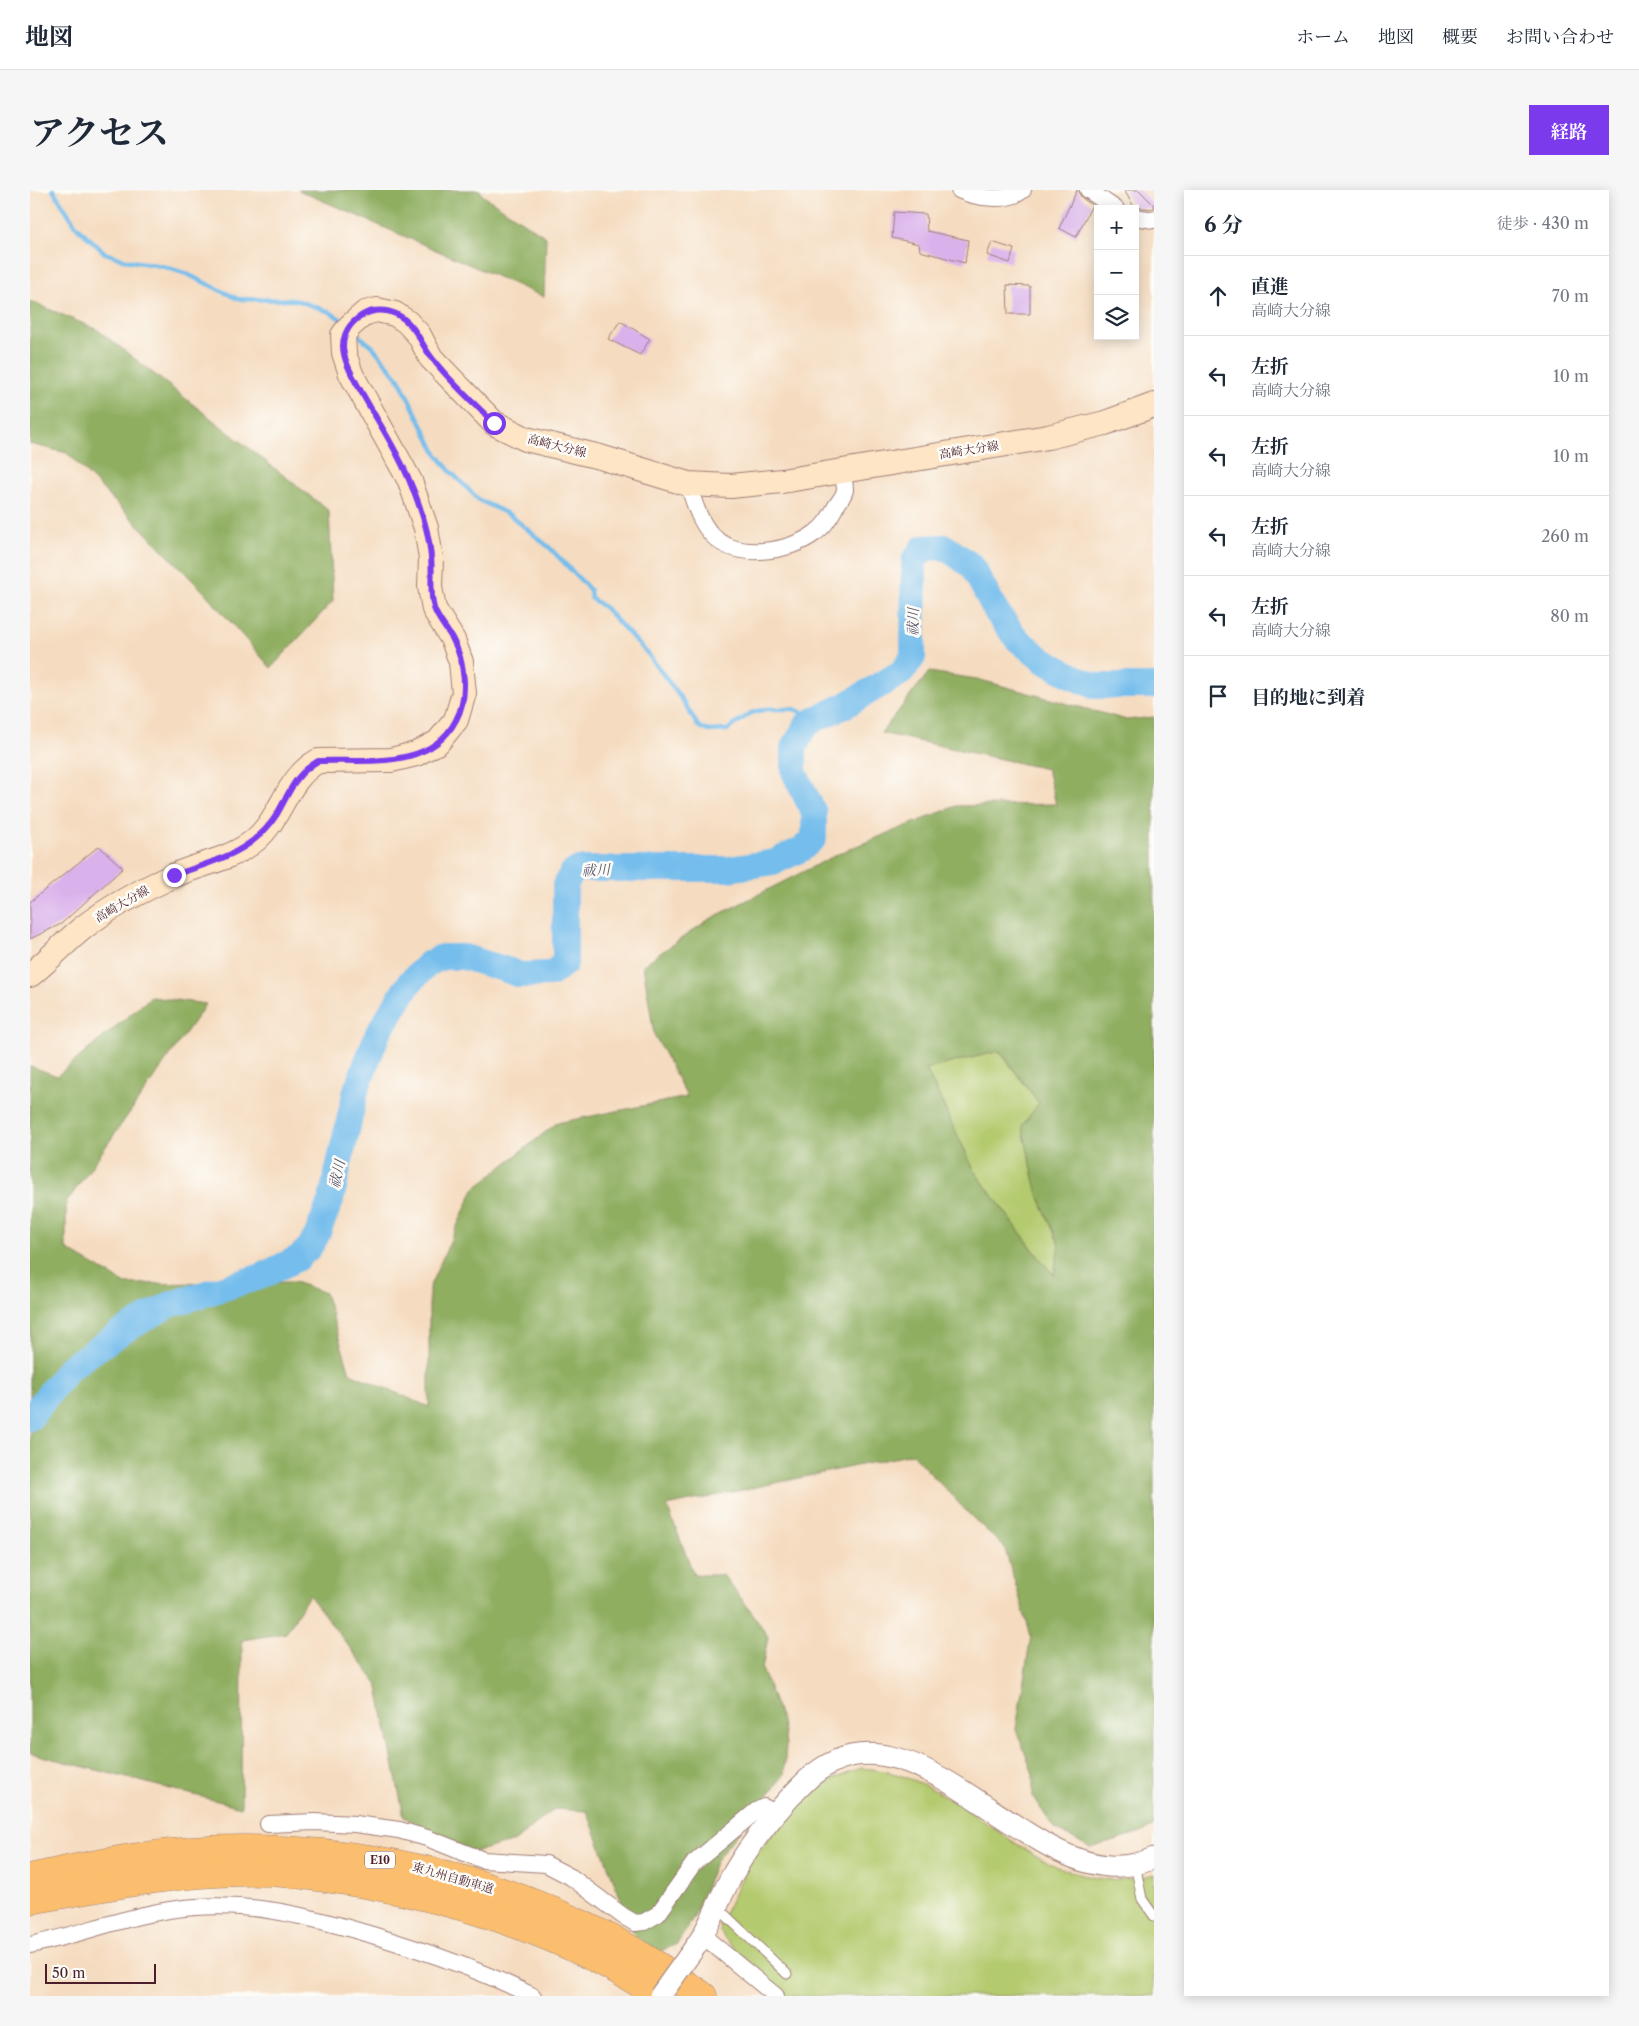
<!DOCTYPE html>
<html lang="ja">
<meta charset="utf-8">
<style>
:root{--surface:#fff;--page:#f6f6f7;--text:#1f2937;--muted:#747a83;--line:#e0e1e3;--accent:#7c3aed}
body{margin:0;font-family:"Libre Caslon Text","Noto Serif JP",serif;background:var(--page);color:var(--text)}
.controls{position:absolute;right:15px;top:15px;display:grid;overflow:hidden;border-radius:0px;box-shadow:0 2px 12px #0003}
.controls button{width:45px;height:45px;display:grid;place-items:center;padding:0;border:0;border-bottom:1px solid var(--line);background:var(--surface);color:var(--text);font:25px sans-serif}
.scale{position:absolute;left:15px;bottom:12px;width:111px;box-sizing:border-box;padding-left:5px;border:2px solid #4a1f2b;border-top:0;font-size:14px;line-height:18px;white-space:nowrap;color:#4a1f2b;-webkit-text-stroke:4px #fdfcf7;paint-order:stroke}
.stop{position:absolute;width:15px;height:15px;margin:-11px;border:4px solid #7c3aed;border-radius:50%;background:#fff}
.stop.end{background:#7c3aed;border-color:#fff;box-shadow:0 1px 5px #0008}
.list{margin:0;padding:0;list-style:none}
h2{display:flex;justify-content:space-between;align-items:center;height:65px;margin:0;padding:0 20px;font-size:21px}
h2 small{font-size:16px;font-weight:400;color:var(--muted)}
.list li{display:grid;grid-template-columns:32px 1fr auto;gap:15px;align-items:center;box-sizing:border-box;height:80px;padding:0 20px;border-top:1px solid var(--line)}
.list b{display:block;font-size:19px;white-space:nowrap}
.list p{margin:0;font-size:16px;white-space:nowrap;color:var(--muted)}
.list em{font-size:16px;font-style:normal;color:var(--muted)}
.icon{flex:none;width:28px;height:28px;fill:none;stroke:currentColor;stroke-width:2;stroke-linecap:round;stroke-linejoin:round}
.map{position:relative;flex:none;width:1124px;height:1806px;overflow:hidden;border-radius:0px}
header{display:flex;align-items:center;gap:30px;box-sizing:border-box;height:70px;padding:0 25px;background:var(--surface);border-bottom:1px solid var(--line)}
header strong{font-size:24px}
nav{display:flex;gap:28px;margin-inline-start:auto;font-size:18px}
.intro{display:flex;align-items:center;justify-content:space-between;box-sizing:border-box;height:120px;padding:0 30px}
h1{margin:0;font-size:35px}
.button{padding:12px 22px;border-radius:0px;background:var(--accent);color:#fff;font-size:18px;font-weight:700}
main{display:flex;gap:30px;padding:0 30px}
aside{flex:1;background:var(--surface);border-radius:0px;box-shadow:0 2px 12px #0003}
.map>svg:first-child{display:block}
.green{fill:#b4ca6e;stroke:#7f744c}
.forest{fill:#8fae61;stroke:#6c6646;fill-rule:evenodd}
.lines{fill:none;stroke-linecap:round;stroke-linejoin:round}
.stream{stroke:#74bdec;stroke-width:4.5}
.river{stroke:#74bdec;stroke-width:26}
.building{fill:#d9b1eb}
.service-casing{stroke:#a07e76;stroke-width:11}
.minor-casing{stroke:#a07e76;stroke-width:18}
.tertiary-casing{stroke:#a07e76;stroke-width:23}
.secondary-casing{stroke:#a07e76;stroke-width:26}
.motorway-casing{stroke:#a07e76;stroke-width:29}
.service{stroke:#fff;stroke-width:9}
.minor{stroke:#fff;stroke-width:16}
.tertiary{stroke:#fff;stroke-width:21}
.secondary{stroke:#fde5c5;stroke-width:24}
.motorway{stroke:#fabe6e;stroke-width:28}
.tertiary-bridge-casing{stroke:#a07e76;stroke-width:23;stroke-linecap:butt}
.tertiary-bridge{stroke:#fff;stroke-width:21}
.route{stroke:#7c3aed;stroke-width:6}
.labels{text-anchor:middle;stroke-width:5;stroke-linejoin:round;paint-order:stroke}
.shield{fill:#fdfcf7;stroke:#806168;stroke-width:1}
.shield-label{font-size:11px;font-weight:bold;fill:#4a1f2b}
.street-label{font-size:12px;fill:#4a1f2b;stroke:#fdfcf7}
.water-label{font-size:14px;font-style:italic;fill:#59566f;stroke:#fdfcf7}
</style>
<header>
<strong>地図</strong>
<nav><a>ホーム</a><a>地図</a><a>概要</a><a>お問い合わせ</a></nav>
</header>
<div class="intro"><h1>アクセス</h1><a class="button">経路</a></div>
<main>
<div class="map">
<svg width="1124" height="1806" viewBox="0 0 1124 1806">
<rect width="100%" height="100%" fill="#fdfcf7"/>
<filter id="ink" filterUnits="userSpaceOnUse"><feTurbulence type="fractalNoise" baseFrequency=".02" numOctaves="2"/><feDisplacementMap in="SourceGraphic" scale="10" xChannelSelector="R" yChannelSelector="G"/><feConvolveMatrix kernelMatrix="1 2 1 2 8 2 1 2 1" color-interpolation-filters="sRGB"/></filter>
<filter id="wash" filterUnits="userSpaceOnUse"><feTurbulence type="fractalNoise" baseFrequency=".0096" numOctaves="4" result="noise"/><feDisplacementMap in="SourceGraphic" scale="20" xChannelSelector="R" yChannelSelector="G"/><feGaussianBlur stdDeviation="1.12" result="paint"/><feColorMatrix in="noise" values="0 0 0 0 0 0 0 0 0 0 0 0 0 0 0 0 0 1.4 0 .05"/><feComposite in="paint" operator="in"/></filter>
<g filter="url(#wash)">
<rect width="100%" height="100%" fill="#f5dcc0"/>
<g class="green">
<path d="M969,861l40,52 -1,92 21,49 -5,31 -13,-15 -66,-88 -49,-103z"/>
<path d="M831,1578c113,6 173,140 293,106v122h-370l-60,-58 -4,-7 -1,-7 29,-58 42,-56 25,-20 19,-11z"/>
</g>
<g class="forest">
<path d="M268,0h182l2,5 64,42 -2,60z"/>
<path d="M0,111l68,29 231,181 4,90 -62,67 -66,-75 -138,-140 -37,-9z"/>
<path d="M899,482l48,7 150,41 27,-3v1109l-13,7 -50,15 -37,-20 -21,-31v-23l-17,-45 15,-93 -27,-90 -31,-28 -61,-64 -245,52 27,69h29l31,40 14,22 -6,32 20,53 4,22 -2,31 -68,85 -23,59 -16,25 -19,8 -23,-16 -48,-125 -33,-2 -39,32 -41,11 -70,-35 -27,-134 -68,-88 -23,38 -44,7 -1,167 -211,-54v-687l27,10 94,-79 55,7 -140,199v46l60,35 169,-2 30,11 25,80 79,34v-119l45,-99 83,-66 130,-26 -33,-63 -11,-69 65,-45 136,-69 112,-45 100,-2 -9,-35 -166,-36zM970,861l39,52 -17,23 16,69 21,49 -5,31 -13,-15 -66,-88 -49,-103z"/>
</g>
<g class="lines">
<g class="stream">
<path d="M23,0l24,37 28,26 20,7 37,6 25,8 51,25 58,1 34,12 15,10"/>
<path d="M323,141l20,16 26,32 37,74 13,17 30,30 31,15 40,33 40,42 1,8 14,10 43,46 35,47 15,25 10,5 19,-1 24,-17 15,-4h28l23,10"/>
</g>
<path class="river" d="M0,1228l39,-50 51,-35 49,-28 93,-29 36,-18 11,-10 7,-11 15,-37 25,-110 22,-57 32,-51 18,-18 14,-7h22l43,13 13,5 31,-1 14,-11v-78l7,-12 7,-4h150l45,-7 28,-13 12,-11v-25l-20,-41v-25l14,-24 38,-18 56,-33 11,-15 1,-96 9,-13 22,-1 27,19 25,47 20,26 27,22 36,19 16,6h58"/>
</g>
<g id="blocks">
<g class="building">
<path d="M1047,0l5,8 10,7 -16,32 -17,-9z"/>
<path d="M1094,0h15l15,15v4l-20,-2z"/>
<path d="M864,22l32,2 1,17 41,9 -3,23 -45,-12 -1,-7 -27,-6z"/>
<path d="M962,52l22,7 -4,14 -23,-8z"/>
<path d="M977,95l23,1v28h-22z"/>
<path d="M590,131l30,18 -10,16 -32,-16z"/>
<path d="M69,656l24,22 -62,56 -31,15v-37z"/>
</g>
</g>
</g>
<g filter="url(#ink)">
<use href="#blocks" fill-opacity="0" stroke="#a07e76" stroke-width="1"/>
<g class="lines">
<defs>
<g id="service">
<path d="M1105,1674l7,35 12,17"/>
<path d="M687,1717l70,67"/>
</g>
<g id="minor">
<path d="M929,0c17,8 49,13 64,0"/>
<path d="M1058,0l28,19"/>
<path d="M1105,27l19,3"/>
<path d="M658,294c6,18 11,37 24,51 24,26 78,17 103,-2 10,-7 15,-16 21,-27 3,-4 8,-11 9,-16 0,-6 -2,-14 -3,-19"/>
<path d="M238,1634l47,-2 40,2 44,6 28,8 56,22 63,4 25,13 52,39 12,7 9,-1 14,-8 36,-51 62,-52 8,-4 13,7"/>
<path d="M673,1746l73,60"/>
<path d="M0,1755c54,-11 111,-35 166,-38 53,-4 102,7 152,21 64,18 126,39 185,68"/>
</g>
<path id="tertiary" d="M668,1753c15,-22 22,-48 36,-71 17,-30 48,-68 73,-92 95,-89 205,80 302,86 16,1 31,-2 45,-8"/>
<path id="secondary" d="M0,785c19,-15 35,-33 54,-48 27,-21 58,-37 89,-51 25,-12 53,-15 77,-32 31,-21 34,-64 68,-83l73,-1 25,-6 22,-12 18,-22 8,-27 -3,-31 -8,-22 -19,-31 -4,-22 1,-29 -5,-30 -16,-47 -59,-107 -7,-21 -1,-18 7,-9 15,-13 12,-3 18,4 12,8 12,13 12,23 63,65 32,16 74,18 88,27 43,2 51,-5 266,-44 57,-14 49,-18"/>
<g id="motorway">
<path d="M0,1688c71,-16 144,-30 217,-29 134,1 266,34 383,100 25,14 49,31 73,47"/>
<path d="M0,1710c78,-14 157,-30 236,-28 33,1 66,7 98,12 101,18 209,53 295,112"/>
</g>
</defs>
<use href="#service" class="service-casing"/>
<use href="#minor" class="minor-casing"/>
<use href="#tertiary" class="tertiary-casing"/>
<use href="#secondary" class="secondary-casing"/>
<use href="#motorway" class="motorway-casing"/>
<use href="#service" class="service"/>
<use href="#minor" class="minor"/>
<use href="#tertiary" class="tertiary"/>
<use href="#secondary" class="secondary"/>
<use href="#motorway" class="motorway"/>
<defs>
<path id="tertiary-bridge" d="M630,1806l38,-53"/>
</defs>
<use href="#tertiary-bridge" class="tertiary-bridge-casing"/>
<use href="#tertiary-bridge" class="tertiary-bridge"/>
</g>
</g>
<g class="lines" filter="url(#ink)">
<path class="route" d="M144,685c39,-13 80,-23 103,-61 13,-22 17,-39 41,-53 46,-2 112,10 138,-41 13,-24 9,-59 -4,-82 -6,-10 -15,-20 -18,-30 -5,-17 -1,-34 -3,-51 -2,-25 -11,-52 -21,-75 -12,-31 -32,-60 -48,-89 -7,-12 -15,-25 -18,-39 -7,-28 25,-53 52,-40 20,10 24,29 36,44 18,24 41,44 62,65"/>
</g>
<g class="labels">
<rect class="shield" x="335" y="1661.5" width="30" height="17" rx="4"/>
<g class="shield-label">
<text x="350" y="1674">E10</text>
</g>
<g class="street-label">
<text transform="translate(527 256) rotate(14)" y="4">高崎大分線</text>
<text transform="translate(939 260) rotate(-9)" y="4">高崎大分線</text>
<text transform="translate(92 714) rotate(-30)" y="4">高崎大分線</text>
<text transform="translate(423 1688) rotate(16)" y="4">東九州自動車道</text>
</g>
<g class="water-label">
<text transform="translate(883 432) rotate(-89)" y="5">祓川</text>
<text transform="translate(566 680) rotate(-3)" y="5">祓川</text>
<text transform="translate(307 984) rotate(-77)" y="5">祓川</text>
</g>
</g>
</svg>
<div class="controls">
<button>+</button>
<button>−</button>
<button><svg class="icon" aria-label="layers" viewBox="0 0 24 24"><path d="M12 4l9 5-9 5-9-5zM3 14l9 5 9-5"/></svg></button>
</div>
<div class="scale">50 m</div>
<div class="stop" style="left:464px;top:233px"></div>
<div class="stop end" style="left:144px;top:685px"></div>
</div>
<aside>
<h2>6 分<small>徒歩 · 430 m</small></h2>
<ul class="list">
<li><svg class="icon" aria-label="ahead" viewBox="0 0 24 24"><path d="M12 20V5M6 11l6-6 6 6"/></svg><div><b>直進</b><p>高崎大分線</p></div><em>70 m</em></li>
<li><svg class="icon" aria-label="left" viewBox="0 0 24 24"><path d="M17 20v-9H6M10 6l-5 5 5 5"/></svg><div><b>左折</b><p>高崎大分線</p></div><em>10 m</em></li>
<li><svg class="icon" aria-label="left" viewBox="0 0 24 24"><path d="M17 20v-9H6M10 6l-5 5 5 5"/></svg><div><b>左折</b><p>高崎大分線</p></div><em>10 m</em></li>
<li><svg class="icon" aria-label="left" viewBox="0 0 24 24"><path d="M17 20v-9H6M10 6l-5 5 5 5"/></svg><div><b>左折</b><p>高崎大分線</p></div><em>260 m</em></li>
<li><svg class="icon" aria-label="left" viewBox="0 0 24 24"><path d="M17 20v-9H6M10 6l-5 5 5 5"/></svg><div><b>左折</b><p>高崎大分線</p></div><em>80 m</em></li>
<li><svg class="icon" aria-label="arrive" viewBox="0 0 24 24"><path d="M6 21V4h12l-3 4 3 4H6"/></svg><div><b>目的地に到着</b></div></li>
</ul>
</aside>
</main>
